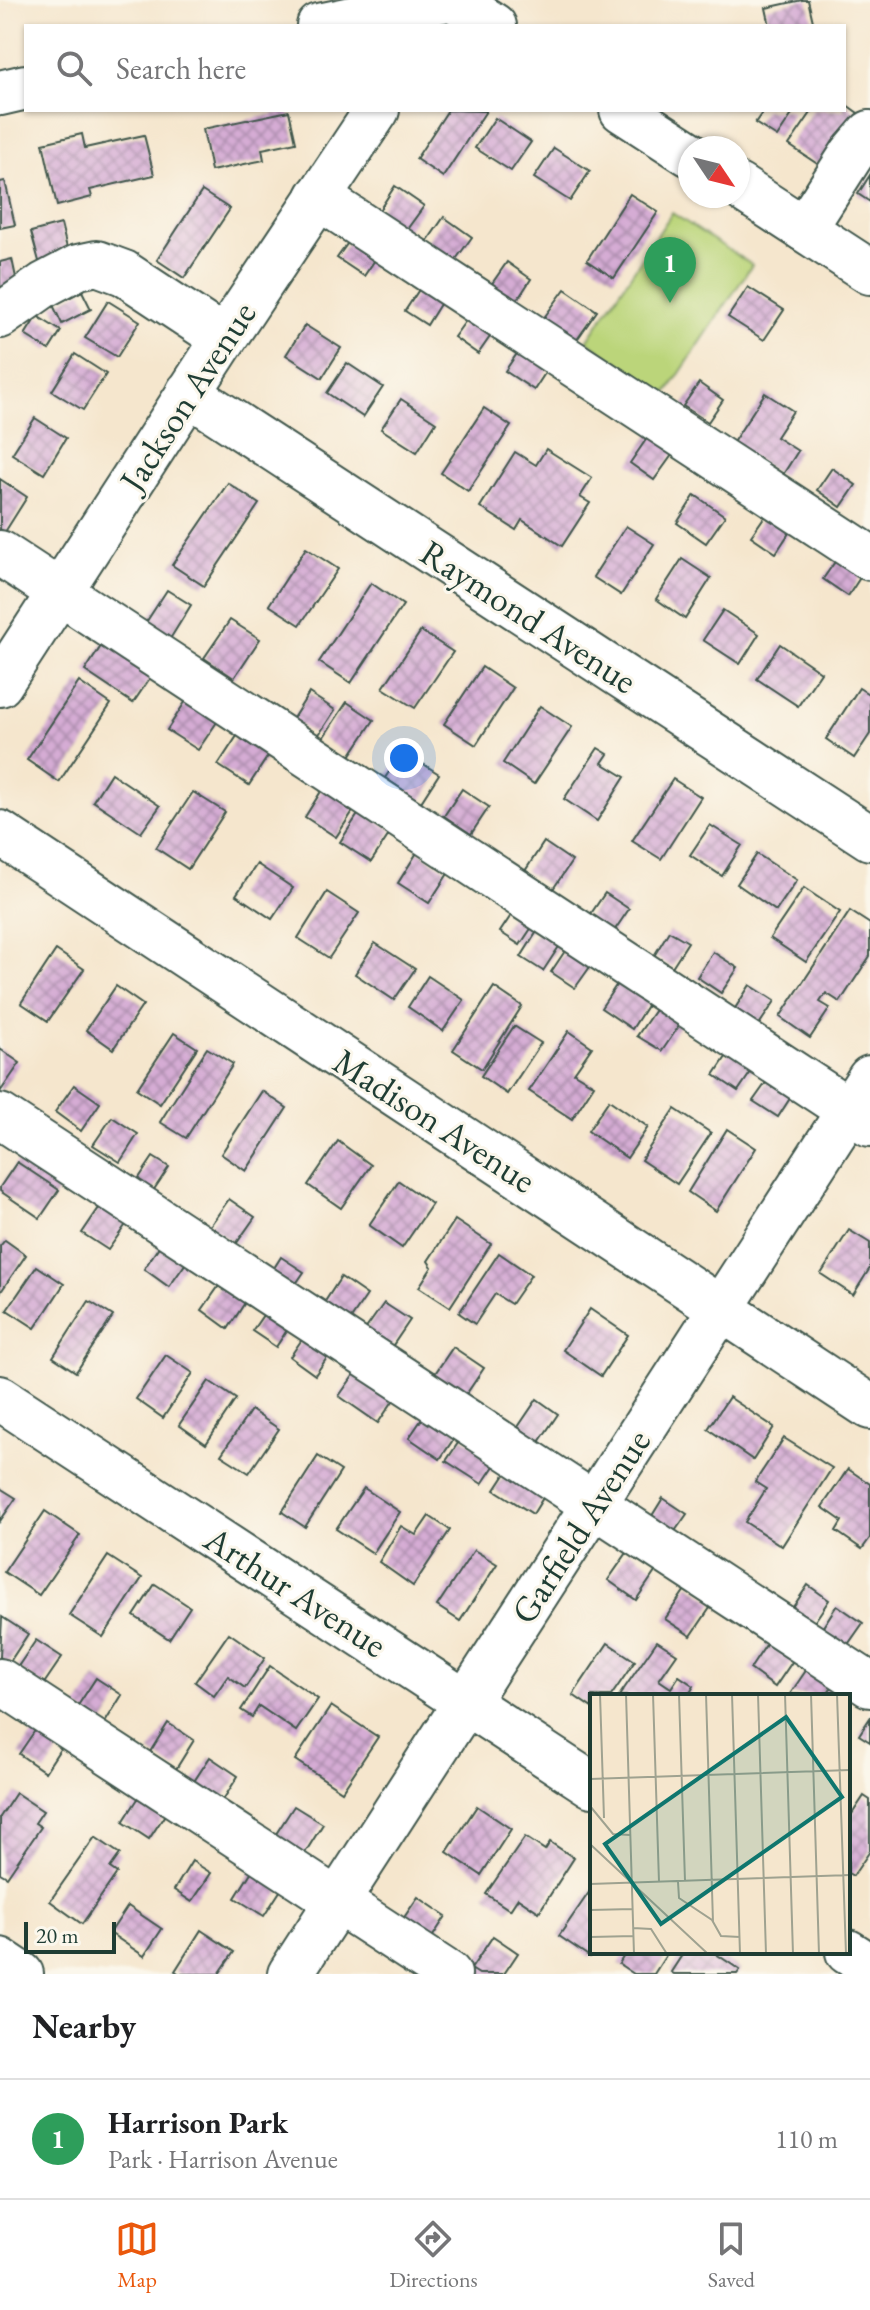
<!DOCTYPE html>
<meta charset="utf-8">
<style>
:root{--surface:#fff;--page:#f6f6f6;--text:#202124;--muted:#757577;--line:#e0e0e0;--accent:#ea580c}
body{margin:0;font-family:"EB Garamond",serif;background:var(--page);color:var(--text)}
.compass{position:absolute;left:678px;top:136px;width:72px;height:72px;border-radius:50%;background:var(--surface);box-shadow:0 2px 6px #0004;rotate:125deg}
.scale{position:absolute;left:24px;bottom:20px;width:92px;box-sizing:border-box;padding-left:8px;border:4px solid #1f3d34;border-top:0;font-size:22px;line-height:28px;white-space:nowrap;color:#1f3d34;-webkit-text-stroke:6px #fbf7ec;paint-order:stroke}
.you{position:absolute;left:404px;top:758px;width:28px;height:28px;margin:-20px;border:6px solid #fff;border-radius:50%;background:#1a73e8;box-shadow:0 0 0 12px #1a73e833}
.badge{display:grid;place-items:center;width:52px;height:52px;border-radius:50%;background:var(--accent);color:#fff;font-size:26px;font-weight:700}
.pin{position:absolute;translate:-50% -66px;filter:drop-shadow(0 2px 4px #0008)}
.pin::after{content:'';position:absolute;top:42px;width:28px;height:24px;background:inherit;clip-path:polygon(0 0,100% 0,50% 100%)}
.list{margin:0;padding:0;list-style:none}
h2{display:flex;justify-content:space-between;align-items:center;height:104px;margin:0;padding:0 32px;font-size:34px}
h2 small{font-size:26px;font-weight:400;color:var(--muted)}
.list li{display:grid;grid-template-columns:52px 1fr auto;gap:24px;align-items:center;box-sizing:border-box;height:120px;padding:0 32px;border-top:2px solid var(--line)}
.list b{display:block;font-size:30px;white-space:nowrap}
.list p{margin:0;font-size:26px;white-space:nowrap;color:var(--muted)}
.list em{font-size:26px;font-style:normal;color:var(--muted)}
.icon{flex:none;width:44px;height:44px;fill:none;stroke:currentColor;stroke-width:2;stroke-linecap:round;stroke-linejoin:round}
.map{position:relative;flex:none;width:870px;height:1974px;overflow:hidden}
.search{position:absolute;background:var(--surface);box-shadow:0 2px 6px #0004;left:24px;right:24px;top:24px;height:88px;display:flex;align-items:center;gap:20px;box-sizing:border-box;padding:0 28px;border-radius:0px;color:var(--muted);font-size:30px}
.sheet{height:224px;background:var(--surface)}
nav{display:flex;justify-content:space-around;align-items:center;box-sizing:border-box;height:112px;border-top:2px solid var(--line);background:var(--surface);font-size:22px;color:var(--muted)}
nav a{display:grid;justify-items:center;gap:4px}
nav .on{color:var(--accent)}
.map>svg:first-child{display:block}
.park{fill:#bbd57a;stroke:#6d8957;stroke-width:2}
.building{fill:url(#building-cross-hatch)}
.lines{fill:none;stroke-linecap:round;stroke-linejoin:round}
.minor-casing{stroke:#3f564b;stroke-width:48}
.minor{stroke:#fff;stroke-width:44}
.labels{text-anchor:middle;stroke-width:6;stroke-linejoin:round;paint-order:stroke}
.street-label{font-size:36px;fill:#1f3d34;stroke:#fbf7ec}
.inset-road{fill:none;stroke:#9fa290;stroke-width:2}
.view{fill:#0f766e;fill-opacity:0.15;stroke:#0f766e;stroke-width:4}
.inset-edge{fill:none;stroke:#1f3d34;stroke-width:4}
</style>
<div class="map">
<svg width="870" height="1974" viewBox="0 0 870 1974">
<defs>
<pattern id="building-cross-hatch" width="8" height="8" patternUnits="userSpaceOnUse" patternTransform="scale(2)"><rect width="8" height="8" fill="#d5acd4"/><path d="M0 0l8 8M0 8l8-8" fill="none" stroke="#ac8dad"/></pattern>
</defs>
<rect width="100%" height="100%" fill="#fbf7ec"/>
<filter id="ink" filterUnits="userSpaceOnUse"><feTurbulence type="fractalNoise" baseFrequency=".0125" numOctaves="2"/><feDisplacementMap in="SourceGraphic" scale="16" xChannelSelector="R" yChannelSelector="G"/><feConvolveMatrix kernelMatrix="1 2 1 2 8 2 1 2 1" color-interpolation-filters="sRGB"/></filter>
<filter id="wash" filterUnits="userSpaceOnUse"><feTurbulence type="fractalNoise" baseFrequency=".006" numOctaves="4" result="noise"/><feDisplacementMap in="SourceGraphic" scale="32" xChannelSelector="R" yChannelSelector="G"/><feGaussianBlur stdDeviation="1.8" result="paint"/><feColorMatrix in="noise" values="0 0 0 0 0 0 0 0 0 0 0 0 0 0 0 0 0 1.4 0 .05"/><feComposite in="paint" operator="in"/></filter>
<g filter="url(#wash)">
<rect width="100%" height="100%" fill="#f5e6cd"/>
<path class="park" d="M672,213l80,52 -86,129 -79,-53z"/>
<g id="blocks">
<g class="building">
<path d="M802,0h6l6,26h-44l-4,-18z"/>
<path d="M844,103l14,10 -36,54 -33,-22 24,-35h31z"/>
<path d="M448,110l38,1 -43,66 -27,-18z"/>
<path d="M764,110h25l4,3 -16,24 -22,-14z"/>
<path d="M289,111l7,31 -34,7 2,11 -53,11 -8,-42z"/>
<path d="M495,118l36,24 -20,29 -36,-23z"/>
<path d="M82,134l3,14 59,-13 10,40 -64,15 2,7 -35,9 -14,-63z"/>
<path d="M554,148l36,23 -20,30 -36,-23z"/>
<path d="M870,175v27l-12,-8z"/>
<path d="M5,181l10,44 -15,3v-46z"/>
<path d="M395,186l29,20 -19,26 -27,-20z"/>
<path d="M202,191l28,18 -46,69 -27,-18z"/>
<path d="M630,194l28,18 -44,66 -27,-18z"/>
<path d="M444,217l28,20 -18,25 -28,-19z"/>
<path d="M61,224l8,32 -29,9 -9,-33z"/>
<path d="M355,233l26,18 -17,25 -27,-18z"/>
<path d="M12,259l7,33 -19,5v-35z"/>
<path d="M507,262l24,17 -15,23 -25,-17z"/>
<path d="M424,282l21,14 -18,29 -22,-14z"/>
<path d="M748,287l36,23 -20,30 -36,-23z"/>
<path d="M565,289l32,22 -21,30 -33,-22z"/>
<path d="M82,291l9,18 -29,15 -9,-19z"/>
<path d="M108,301l32,20 -23,36 -32,-19z"/>
<path d="M470,315l24,16 -16,23 -24,-17z"/>
<path d="M37,316l24,15 -12,19 -24,-15z"/>
<path d="M305,325l36,23 -19,30 -36,-23z"/>
<path d="M523,345l28,19 -17,26 -29,-19z"/>
<path d="M75,354l31,20 -23,36 -31,-19z"/>
<path d="M347,363l36,24 -20,30 -36,-24z"/>
<path d="M699,383l24,17 -15,22 -25,-16z"/>
<path d="M765,393l28,18 -17,26 22,14 -16,25 -50,-32z"/>
<path d="M401,399l35,23 -19,30 -36,-23z"/>
<path d="M484,408l27,18 -43,65 -27,-18z"/>
<path d="M35,418l31,20 -22,36 -32,-20z"/>
<path d="M652,431l25,17 -23,32 -24,-17z"/>
<path d="M546,449l46,29 -12,19 10,6 -28,43 -40,-26 -6,10 -36,-23 35,-55 21,13z"/>
<path d="M832,468l24,17 -15,22 -24,-17z"/>
<path d="M0,479l27,18 -22,35 -5,-3z"/>
<path d="M228,483l31,21 -55,82 -32,-21z"/>
<path d="M695,495l30,21 -19,27 -29,-20z"/>
<path d="M767,513l24,17 -15,23 -25,-17z"/>
<path d="M626,526l28,18 -33,51 -28,-18z"/>
<path d="M306,548l32,21 -38,56 -31,-20z"/>
<path d="M839,556l24,17 -15,23 -25,-17z"/>
<path d="M682,559l29,19 -26,41 -29,-20z"/>
<path d="M371,583l32,22 -52,78 -32,-21z"/>
<path d="M167,590l24,15 -21,34 -25,-15z"/>
<path d="M723,610l36,24 -19,30 -37,-24z"/>
<path d="M230,620l30,19 -26,39 -30,-20z"/>
<path d="M421,631l32,21 -38,56 -32,-20z"/>
<path d="M105,640l49,32 -21,31 -48,-32z"/>
<path d="M780,644l41,28 -23,34 -41,-27z"/>
<path d="M482,667l31,21 -37,57 -32,-21z"/>
<path d="M79,682l32,22 -52,78 -32,-22z"/>
<path d="M859,688l11,7v39l-16,24 -28,-19z"/>
<path d="M309,693l26,17 -17,26 -26,-16z"/>
<path d="M187,699l32,20 -21,31 -31,-20z"/>
<path d="M347,702l27,18 -24,36 -27,-18z"/>
<path d="M540,706l32,21 -38,57 -31,-21z"/>
<path d="M239,733l31,20 -21,32 -31,-20z"/>
<path d="M598,748l10,6 -6,9 23,14 -28,44 -33,-22z"/>
<path d="M403,751l36,23 -18,28 -36,-24z"/>
<path d="M111,773l49,33 -19,27 -48,-32z"/>
<path d="M673,779l28,18 -40,62 -29,-18z"/>
<path d="M325,785l32,20 -21,32 -31,-20z"/>
<path d="M462,789l27,18 -18,27 -27,-18z"/>
<path d="M193,792l32,20 -37,57 -32,-21z"/>
<path d="M361,810l31,20 -21,32 -31,-20z"/>
<path d="M710,825l32,20 -20,31 -32,-21z"/>
<path d="M544,842l28,19 -19,28 -28,-18z"/>
<path d="M418,851l31,21 -20,31 -31,-20z"/>
<path d="M757,854l40,26 -21,31 -39,-27z"/>
<path d="M257,864l36,24 -21,31 -36,-24z"/>
<path d="M804,888l36,24 -34,50 -36,-24z"/>
<path d="M327,892l32,21 -30,45 -31,-20z"/>
<path d="M605,893l24,16 -17,25 -24,-16z"/>
<path d="M516,908l20,13 -16,24 -20,-13z"/>
<path d="M850,911l20,13v32l-30,46 -14,-9 -6,9 10,6 -20,30 -30,-21z"/>
<path d="M538,930l22,15 -17,26 -22,-14z"/>
<path d="M669,931l19,11 -16,25 -18,-11z"/>
<path d="M375,943l40,26 -21,31 -39,-26z"/>
<path d="M567,948l25,16 -17,24 -24,-16z"/>
<path d="M56,950l28,19 -36,52 -27,-18z"/>
<path d="M713,952l25,16 -17,25 -24,-16z"/>
<path d="M428,976l36,24 -21,31 -35,-24z"/>
<path d="M619,981l31,20 -18,28 -31,-21z"/>
<path d="M750,985l25,16 -17,25 -24,-16z"/>
<path d="M116,986l27,19 -30,44 -27,-19z"/>
<path d="M494,987l28,19 -40,63 -29,-19z"/>
<path d="M657,1007l24,16 -19,28 -25,-15z"/>
<path d="M514,1026l27,17 -34,51 -26,-18z"/>
<path d="M569,1031l23,16 -18,26 20,12 -22,34 -43,-28z"/>
<path d="M174,1033l23,15 -37,56 -23,-15z"/>
<path d="M207,1048l26,16 -47,74 -26,-16z"/>
<path d="M0,1049l20,14 -20,29z"/>
<path d="M730,1051l25,15 -17,25 -24,-16z"/>
<path d="M770,1077l24,15 -16,25 -25,-16z"/>
<path d="M74,1085l26,18 -19,28 -26,-19z"/>
<path d="M262,1091l25,17 -41,63 -25,-17z"/>
<path d="M609,1100l39,27 -21,31 -39,-27z"/>
<path d="M675,1109l36,24 -34,51 -36,-24z"/>
<path d="M112,1117l26,17 -18,28 -27,-17z"/>
<path d="M727,1129l29,19 -40,63 -28,-19z"/>
<path d="M338,1141l33,24 -30,43 -33,-23z"/>
<path d="M153,1157l16,10 -18,27 -16,-10z"/>
<path d="M17,1162l42,28 -19,28 -40,-27v-4z"/>
<path d="M399,1181l33,23 -30,44 -33,-23z"/>
<path d="M229,1199l26,18 -19,27 -26,-18z"/>
<path d="M101,1205l26,18 -19,27 -26,-17z"/>
<path d="M455,1220l36,24 -41,63 -31,-20 13,-20 -4,-6z"/>
<path d="M849,1230l21,13v25l-17,27 -32,-21z"/>
<path d="M5,1240l21,15 -26,38v-47z"/>
<path d="M162,1242l26,18 -19,27 -25,-18z"/>
<path d="M499,1253l32,22 -20,29 -16,-10 -20,30 -16,-11z"/>
<path d="M281,1257l23,15 -13,19 -22,-15z"/>
<path d="M37,1266l27,18 -29,44 -28,-18z"/>
<path d="M341,1277l26,18 -17,25 -26,-17z"/>
<path d="M221,1283l25,18 -18,28 -26,-19z"/>
<path d="M89,1301l24,15 -37,56 -23,-15z"/>
<path d="M384,1303l26,17 -19,28 -26,-18z"/>
<path d="M268,1308l23,16 -15,23 -24,-16z"/>
<path d="M590,1309l38,26 -27,41 -38,-26z"/>
<path d="M307,1332l26,17 -18,26 -25,-18z"/>
<path d="M453,1347l31,21 -19,28 -31,-21z"/>
<path d="M166,1355l27,18 -30,45 -27,-19z"/>
<path d="M358,1369l39,26 -19,28 -39,-27z"/>
<path d="M209,1381l27,18 -30,45 -27,-19z"/>
<path d="M729,1397l45,30 -21,33 -45,-31z"/>
<path d="M537,1399l21,15 -19,28 -21,-15z"/>
<path d="M251,1410l28,19 -30,44 -28,-18z"/>
<path d="M428,1410l31,21 -19,28 -31,-21z"/>
<path d="M462,1437l36,23 -16,24 -36,-23z"/>
<path d="M784,1438l48,30 -50,78 -37,-24 21,-33 -11,-7z"/>
<path d="M318,1456l23,15 -36,56 -23,-15z"/>
<path d="M512,1464l37,24 -16,26 -38,-24z"/>
<path d="M848,1469l22,15v54l-8,11 -26,-18 6,-10 -20,-14z"/>
<path d="M0,1488l16,10 -16,23z"/>
<path d="M364,1488l36,24 -27,41 -37,-24z"/>
<path d="M663,1498l24,16 -14,20 -23,-15z"/>
<path d="M45,1511l35,24 -41,60 -35,-23z"/>
<path d="M429,1516l21,14 -37,56 -34,-24 22,-36 15,9z"/>
<path d="M474,1550l23,14 -37,57 -23,-15z"/>
<path d="M629,1550l28,19 -21,31 -28,-20z"/>
<path d="M108,1556l34,22 -39,59 -34,-22z"/>
<path d="M155,1584l35,23 -21,32 -35,-23z"/>
<path d="M689,1584l25,18 -23,34 -26,-17z"/>
<path d="M808,1585l21,15 -18,27 -22,-14z"/>
<path d="M837,1605l26,18 -19,27 -25,-17z"/>
<path d="M2,1617l26,17 -19,29 -9,-6z"/>
<path d="M229,1633l36,25 -20,30 -17,-12 -14,20 -19,-14z"/>
<path d="M36,1640l26,17 -19,28 -26,-17z"/>
<path d="M657,1641l20,13 -18,26 12,8 8,-12 15,10 -6,10h-69z"/>
<path d="M768,1642l26,17 -19,28 -25,-18z"/>
<path d="M608,1643l27,18 -24,35h-19v12l-19,-13z"/>
<path d="M270,1666l48,33 -22,32 -37,-25 -7,11 -11,-7z"/>
<path d="M809,1666l26,17 -9,13 -36,-2z"/>
<path d="M96,1678l26,17 -18,29 -27,-17z"/>
<path d="M331,1706l47,31 -36,54 -47,-31z"/>
<path d="M870,1718v24l-11,-7z"/>
<path d="M168,1723l26,17 -18,29 -26,-17z"/>
<path d="M38,1726l26,17 -19,29 -26,-18z"/>
<path d="M210,1757l28,19 -20,32 -29,-19z"/>
<path d="M16,1793l27,18 -8,12 6,4 -34,50 -7,-4v-56z"/>
<path d="M141,1794l27,16 -19,29 -26,-17z"/>
<path d="M864,1796l6,4v51l-17,25 -5,-3v-53z"/>
<path d="M294,1806l29,18 -20,32 -29,-19z"/>
<path d="M477,1806l34,23 -30,46 -34,-23z"/>
<path d="M95,1837l25,17 -10,14 7,5 -35,51 -32,-23z"/>
<path d="M525,1837l20,13 5,-8 24,16 -35,54 -21,-14 -8,12 -24,-16z"/>
<path d="M192,1861l19,12 -19,29 -18,-12z"/>
<path d="M255,1866l29,19 -20,31 -29,-18z"/>
<path d="M592,1888l2,64 -4,5 -31,-21z"/>
<path d="M418,1897l28,19 -15,23 -28,-20z"/>
<path d="M128,1906l34,23 -18,27 -34,-23z"/>
<path d="M201,1930l33,22 -15,22h-39l-5,-3z"/>
<path d="M493,1936l25,17 -14,21h-25l-8,-5z"/>
<path d="M626,1952h42l-14,22h-20l-15,-10z"/>
<path d="M684,1952h29l27,18 -3,4h-63l-3,-2z"/>
</g>
</g>
</g>
<g filter="url(#ink)">
<use href="#blocks" fill-opacity="0" stroke="#3f564b" stroke-width="2"/>
<g class="lines">
<defs>
<g id="minor">
<path d="M455,0l39,26"/>
<path d="M319,26l124,-26"/>
<path d="M0,93l26,-6"/>
<path d="M622,110l68,44"/>
<path d="M738,186l132,86"/>
<path d="M318,197l552,361"/>
<path d="M804,229l48,-75 18,-21"/>
<path d="M0,316l44,-31 34,-18 19,-4 27,10 100,66"/>
<path d="M188,393l682,445"/>
<path d="M0,553l870,571"/>
<path d="M0,684l224,-345 153,-229"/>
<path d="M0,833l870,574"/>
<path d="M0,1116l870,569"/>
<path d="M0,1398l592,387"/>
<path d="M0,1681l449,293"/>
<path d="M848,1952l22,14"/>
<path d="M0,1960l21,14"/>
<path d="M290,1974l580,-896"/>
</g>
</defs>
<use href="#minor" class="minor-casing"/>
<use href="#minor" class="minor"/>
</g>
</g>
<g class="labels">
<g class="street-label">
<text transform="translate(187 396) rotate(-57)" y="13">Jackson Avenue</text>
<text transform="translate(529 616) rotate(33)" y="13">Raymond Avenue</text>
<text transform="translate(435 1120) rotate(33)" y="13">Madison Avenue</text>
<text transform="translate(580 1526) rotate(-57)" y="13">Garfield Avenue</text>
<text transform="translate(296 1591) rotate(33)" y="13">Arthur Avenue</text>
</g>
</g>
<g transform="translate(590 1694)">
<rect width="260" height="260" fill="#f5e6cd"/>
<path class="inset-road" d="M10,0l4,124M36,0l8,260M63,0l6,188M89,0l6,187M116,0l7,228M142,0l8,260M168,0l8,260M195,0l8,260M221,0l8,260M247,0l9,260M0,85l260,-9M0,112l23,28 17,1M0,150l118,110M88,188l1,16 33,22 9,16 19,1M0,190l260,-9M0,216l43,-1M43,234l18,1 16,25M0,243l44,-1"/>
<path class="view" d="M196,23l56,80 -181,127 -56,-80z"/>
<rect width="260" height="260" class="inset-edge"/>
</g>
</svg>
<svg class="compass" viewBox="-18 -18 36 36"><path d="M0-13l5 13h-10z" fill="#e53935"/><path d="M0 13l5-13h-10z" fill="#757577"/></svg>
<div class="scale">20 m</div>
<div class="you"></div>
<div class="pin badge" style="left:670px;top:303px;background:#2e9e5b">1</div>
<div class="search"><svg class="icon" aria-label="search" viewBox="0 0 24 24"><circle cx="10" cy="10" r="6"/><path d="M15 15l6 6"/></svg>Search here</div>
</div>
<section class="sheet">
<h2>Nearby<small></small></h2>
<ul class="list">
<li><span class="badge" style="background:#2e9e5b">1</span><div><b>Harrison Park</b><p>Park · Harrison Avenue</p></div><em>110 m</em></li>
</ul>
</section>
<nav>
<a class="on"><svg class="icon" aria-label="map" viewBox="0 0 24 24"><path d="M3 6l6-2 6 2 6-2v14l-6 2-6-2-6 2zM9 4v14M15 6v14"/></svg>Map</a>
<a><svg class="icon" aria-label="directions" viewBox="0 0 24 24"><path d="M12 3l9 9-9 9-9-9zM9 14v-3h6M13 9l2 2-2 2"/></svg>Directions</a>
<a><svg class="icon" aria-label="saved" viewBox="0 0 24 24"><path d="M7 4h10v16l-5-4-5 4z"/></svg>Saved</a>
</nav>
